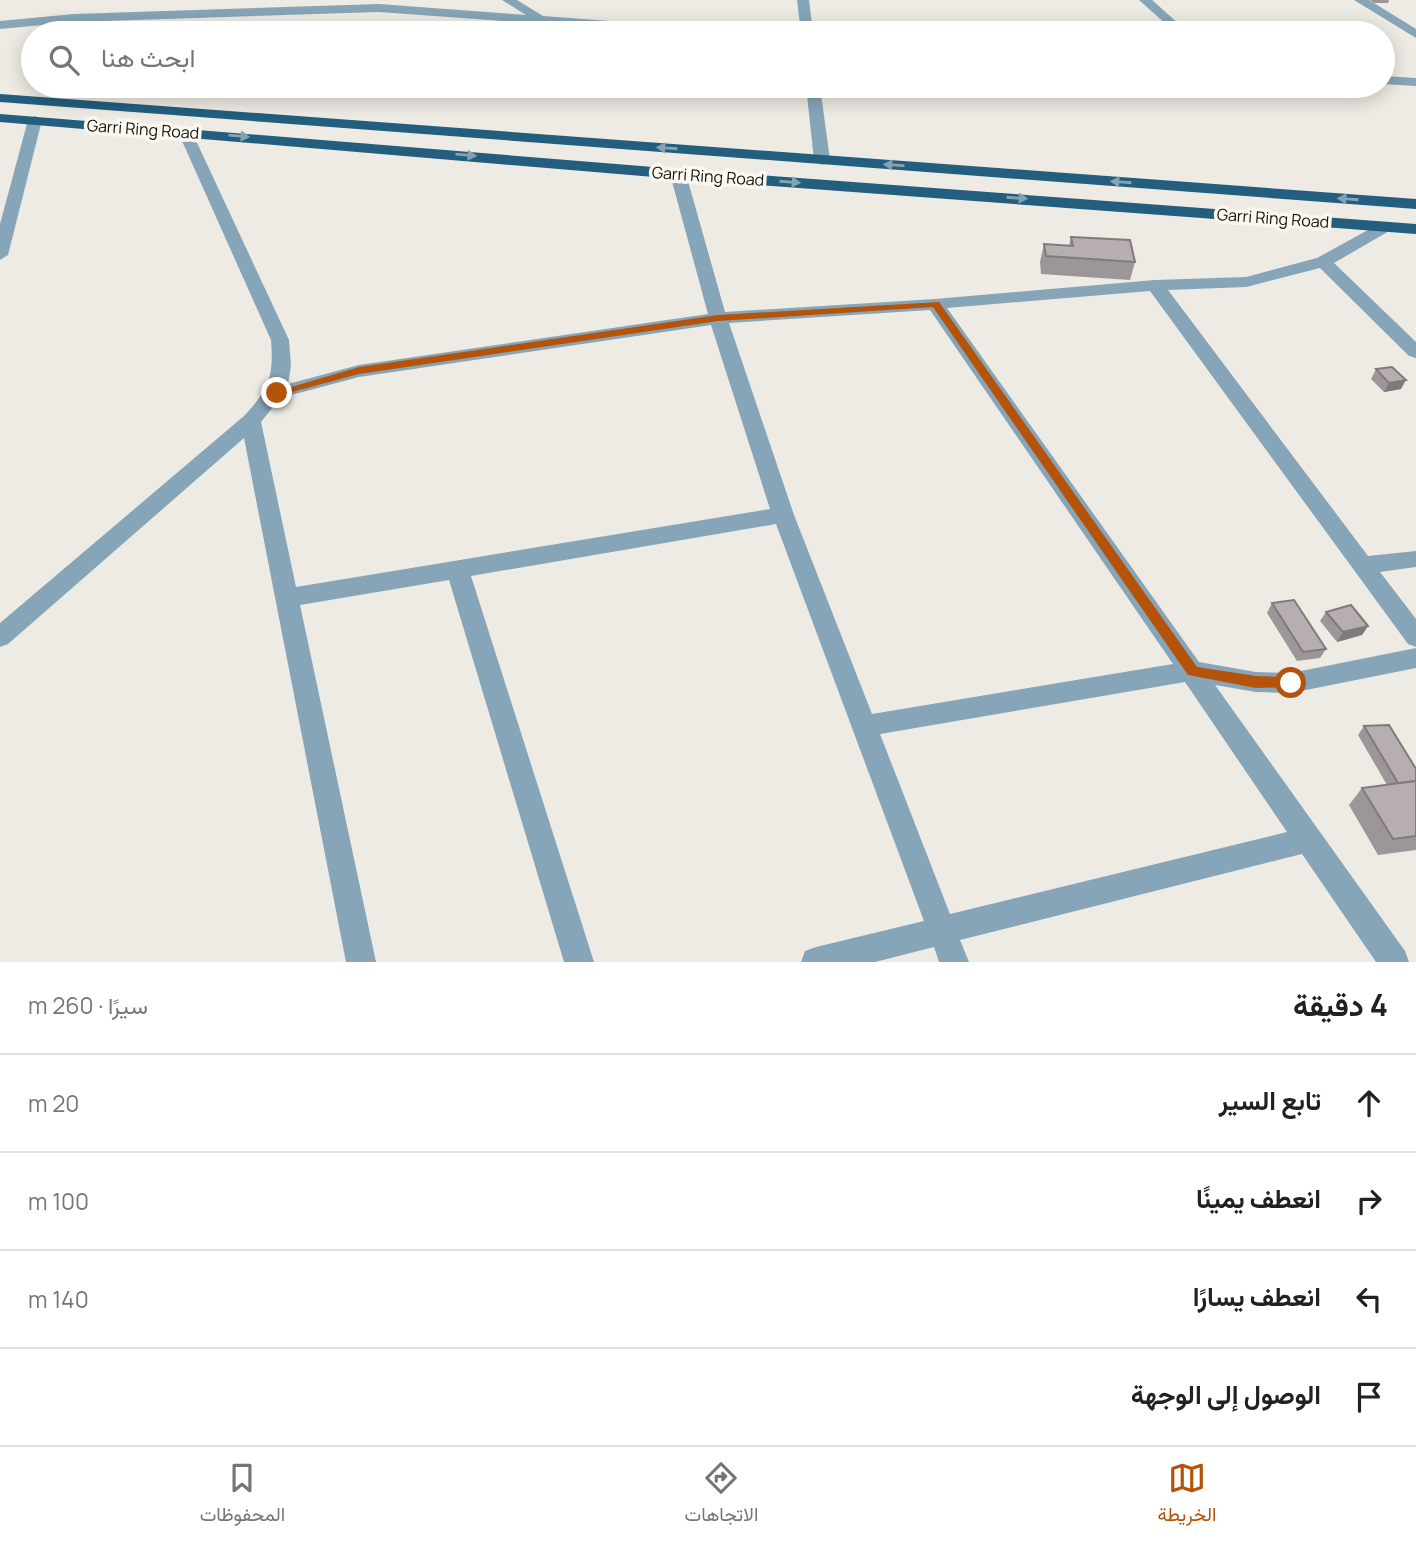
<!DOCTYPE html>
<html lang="ar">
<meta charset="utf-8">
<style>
:root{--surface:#fff;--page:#f6f6f6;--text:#202124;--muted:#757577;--line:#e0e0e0;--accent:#b45309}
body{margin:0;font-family:Manrope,Vazirmatn,sans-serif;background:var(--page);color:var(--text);direction:rtl}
.stop{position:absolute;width:21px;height:21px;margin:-16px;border:5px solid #b45309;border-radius:50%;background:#fff}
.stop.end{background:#b45309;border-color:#fff;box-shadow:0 2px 7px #0008}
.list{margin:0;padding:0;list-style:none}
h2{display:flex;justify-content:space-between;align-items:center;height:91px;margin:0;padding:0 28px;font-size:30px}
h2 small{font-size:23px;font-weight:400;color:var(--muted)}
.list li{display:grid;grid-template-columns:46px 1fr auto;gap:21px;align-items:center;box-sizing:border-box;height:98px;padding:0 28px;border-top:2px solid var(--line)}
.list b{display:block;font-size:26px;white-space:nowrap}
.list em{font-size:23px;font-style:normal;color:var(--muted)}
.icon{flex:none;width:38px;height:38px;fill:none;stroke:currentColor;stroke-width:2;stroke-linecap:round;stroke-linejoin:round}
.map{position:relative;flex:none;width:1416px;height:962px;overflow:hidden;direction:ltr}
.search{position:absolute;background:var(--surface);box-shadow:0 4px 18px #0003;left:21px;right:21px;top:21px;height:77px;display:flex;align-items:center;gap:18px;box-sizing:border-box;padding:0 24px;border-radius:38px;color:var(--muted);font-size:26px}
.sheet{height:483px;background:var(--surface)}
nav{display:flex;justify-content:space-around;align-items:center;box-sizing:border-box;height:98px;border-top:2px solid var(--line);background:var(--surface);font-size:19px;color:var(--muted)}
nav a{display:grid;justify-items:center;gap:4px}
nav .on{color:var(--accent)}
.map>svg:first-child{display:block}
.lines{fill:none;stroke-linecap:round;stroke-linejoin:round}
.minor{fill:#87a5b8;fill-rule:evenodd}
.trunk{fill:#235e7e;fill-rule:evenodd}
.wall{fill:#9d9699}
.shaded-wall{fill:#807a7d}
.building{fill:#b7aeb2;stroke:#807a7d;stroke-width:2}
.oneway{fill:#84a3b2}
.route{fill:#b45309}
.labels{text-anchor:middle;stroke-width:7;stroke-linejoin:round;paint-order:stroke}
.far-street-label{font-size:16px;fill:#0d0c0a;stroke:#faf8f1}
</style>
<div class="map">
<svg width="1416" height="962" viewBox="0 0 1416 962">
<rect width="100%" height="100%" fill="#edebe3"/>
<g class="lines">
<g class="minor">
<path d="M502,0h15l26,16 173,13 6,4h-54l-289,-21 -305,10 -74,7v-8l74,-7 305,-10 147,11z"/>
<path d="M797,0h12l4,33h-12z"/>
<path d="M1139,0h13l37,33h-13z"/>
<path d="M1354,0h15l47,29v9z"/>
<path d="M1383,76l33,2v8l-33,-2z"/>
<path d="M806,86h14l10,74 -8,5 -8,-5z"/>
<path d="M35,116l7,4 -34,135 -8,5v-36l28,-104z"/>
<path d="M185,128l7,4 97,208 2,26 -3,18 71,-19 349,-51 -38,-140 8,-5 8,5 39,138 210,-13 220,-19 91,-3 71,-19 62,-34h12l2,3 -2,3 -57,33 82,79v16l-7,-2 -89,-88 -74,19 -78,3 200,266 48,-5v16l-36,5 36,47v28l-8,-3 -258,-353 -203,17 252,354 57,10 35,1 125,-25v20l-125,25 -35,-1 -41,-7 190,266 4,11h-33l-74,-108 -342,86 9,22h-30l-5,-15 -59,15h-74l4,-11 11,-4 108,-26 -148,-397 -305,52 123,386h-30l-115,-382 -149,25 76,357h-30l-102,-524 -236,206 -8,3v-24l244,-207c25,-27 30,-39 27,-76l-93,-208zM930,310l243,354 -301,50 -78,-199 -65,-192zM711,325l59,184 -474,78 -35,-165 19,-24 79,-21zM1185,682l102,150 -337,82 -70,-180z"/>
</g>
<g class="trunk">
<path d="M0,94l1416,105v10l-1416,-107z"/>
<path d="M0,114l678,55 738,55v10l-738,-55 -678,-57z"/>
</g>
</g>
<g class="wall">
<path d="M1370,0h19l-1,3h-14z"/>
<path d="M1071,237l64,25 -5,18 -89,-6 -1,-12 4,-18 25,2z"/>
<path d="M1376,369l25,20 -17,3 -13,-13z"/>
<path d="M1272,603l54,46 -6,9 -23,3 -30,-48z"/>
<path d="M1326,612l42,14 -6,9 -25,7 -17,-21z"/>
<path d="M1364,726l52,43v81l-38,5 -29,-50 13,-17 25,-3 -29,-50z"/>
</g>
<g class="shaded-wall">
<path d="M1406,380l-5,9 -17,3 5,-9z"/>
<path d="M1368,626l-6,9 -25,7 6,-10z"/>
</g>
<g class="building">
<path d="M1071,237l59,3 5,22 -89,-6 -2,-12 29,2z"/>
<path d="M1392,367l14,13 -17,3 -13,-14z"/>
<path d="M1294,600l32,49 -23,3 -31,-49z"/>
<path d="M1351,605l17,21 -25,6 -17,-20z"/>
<path d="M1389,725l27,44v12l-18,2 -34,-57z"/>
<path d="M1416,781v55l-23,3 -31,-51z"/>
</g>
<defs><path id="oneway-solid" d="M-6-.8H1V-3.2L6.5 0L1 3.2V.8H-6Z" transform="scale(1.75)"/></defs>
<g class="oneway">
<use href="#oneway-solid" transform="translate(239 136) rotate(5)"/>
<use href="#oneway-solid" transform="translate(667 148) rotate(-176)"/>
<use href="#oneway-solid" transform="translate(466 155) rotate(5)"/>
<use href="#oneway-solid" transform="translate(894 165) rotate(-176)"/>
<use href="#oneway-solid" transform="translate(790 182) rotate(4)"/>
<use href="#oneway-solid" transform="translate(1121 182) rotate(-176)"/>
<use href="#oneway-solid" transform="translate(1017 198) rotate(4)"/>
<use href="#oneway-solid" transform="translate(1348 199) rotate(-176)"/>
</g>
<path class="route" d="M939,302l258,365 59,9 35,1 5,2v8l-40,1 -68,-13 -255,-368 -215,14 -359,53 -82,22 -6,-3 88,-26 359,-52z"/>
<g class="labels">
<g class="far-street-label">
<text transform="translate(143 129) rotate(4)" y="6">Garri Ring Road</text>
<text transform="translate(708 176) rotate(4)" y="6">Garri Ring Road</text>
<text transform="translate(1273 218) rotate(4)" y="6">Garri Ring Road</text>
</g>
</g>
</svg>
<div class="stop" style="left:1291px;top:683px"></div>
<div class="stop end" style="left:277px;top:393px"></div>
<div class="search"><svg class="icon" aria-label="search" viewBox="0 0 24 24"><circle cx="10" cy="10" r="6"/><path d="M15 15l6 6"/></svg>ابحث هنا</div>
</div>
<section class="sheet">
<h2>4 دقيقة<small>سيرًا · 260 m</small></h2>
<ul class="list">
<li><svg class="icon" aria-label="ahead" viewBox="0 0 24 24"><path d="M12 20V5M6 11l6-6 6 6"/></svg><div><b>تابع السير</b></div><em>20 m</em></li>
<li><svg class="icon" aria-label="right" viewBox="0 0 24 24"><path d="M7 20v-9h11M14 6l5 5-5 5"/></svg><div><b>انعطف يمينًا</b></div><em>100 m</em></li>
<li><svg class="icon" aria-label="left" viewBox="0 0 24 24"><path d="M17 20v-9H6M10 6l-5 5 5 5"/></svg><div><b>انعطف يسارًا</b></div><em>140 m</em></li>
<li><svg class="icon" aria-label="arrive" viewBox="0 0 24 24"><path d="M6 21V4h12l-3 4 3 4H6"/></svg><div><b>الوصول إلى الوجهة</b></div></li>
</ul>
</section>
<nav>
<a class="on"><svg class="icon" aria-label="map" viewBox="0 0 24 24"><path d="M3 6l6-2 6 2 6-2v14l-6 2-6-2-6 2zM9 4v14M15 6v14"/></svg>الخريطة</a>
<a><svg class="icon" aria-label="directions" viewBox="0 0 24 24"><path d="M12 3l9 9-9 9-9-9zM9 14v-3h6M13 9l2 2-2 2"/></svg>الاتجاهات</a>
<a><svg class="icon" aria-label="saved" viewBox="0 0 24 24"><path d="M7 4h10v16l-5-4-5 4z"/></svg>المحفوظات</a>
</nav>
